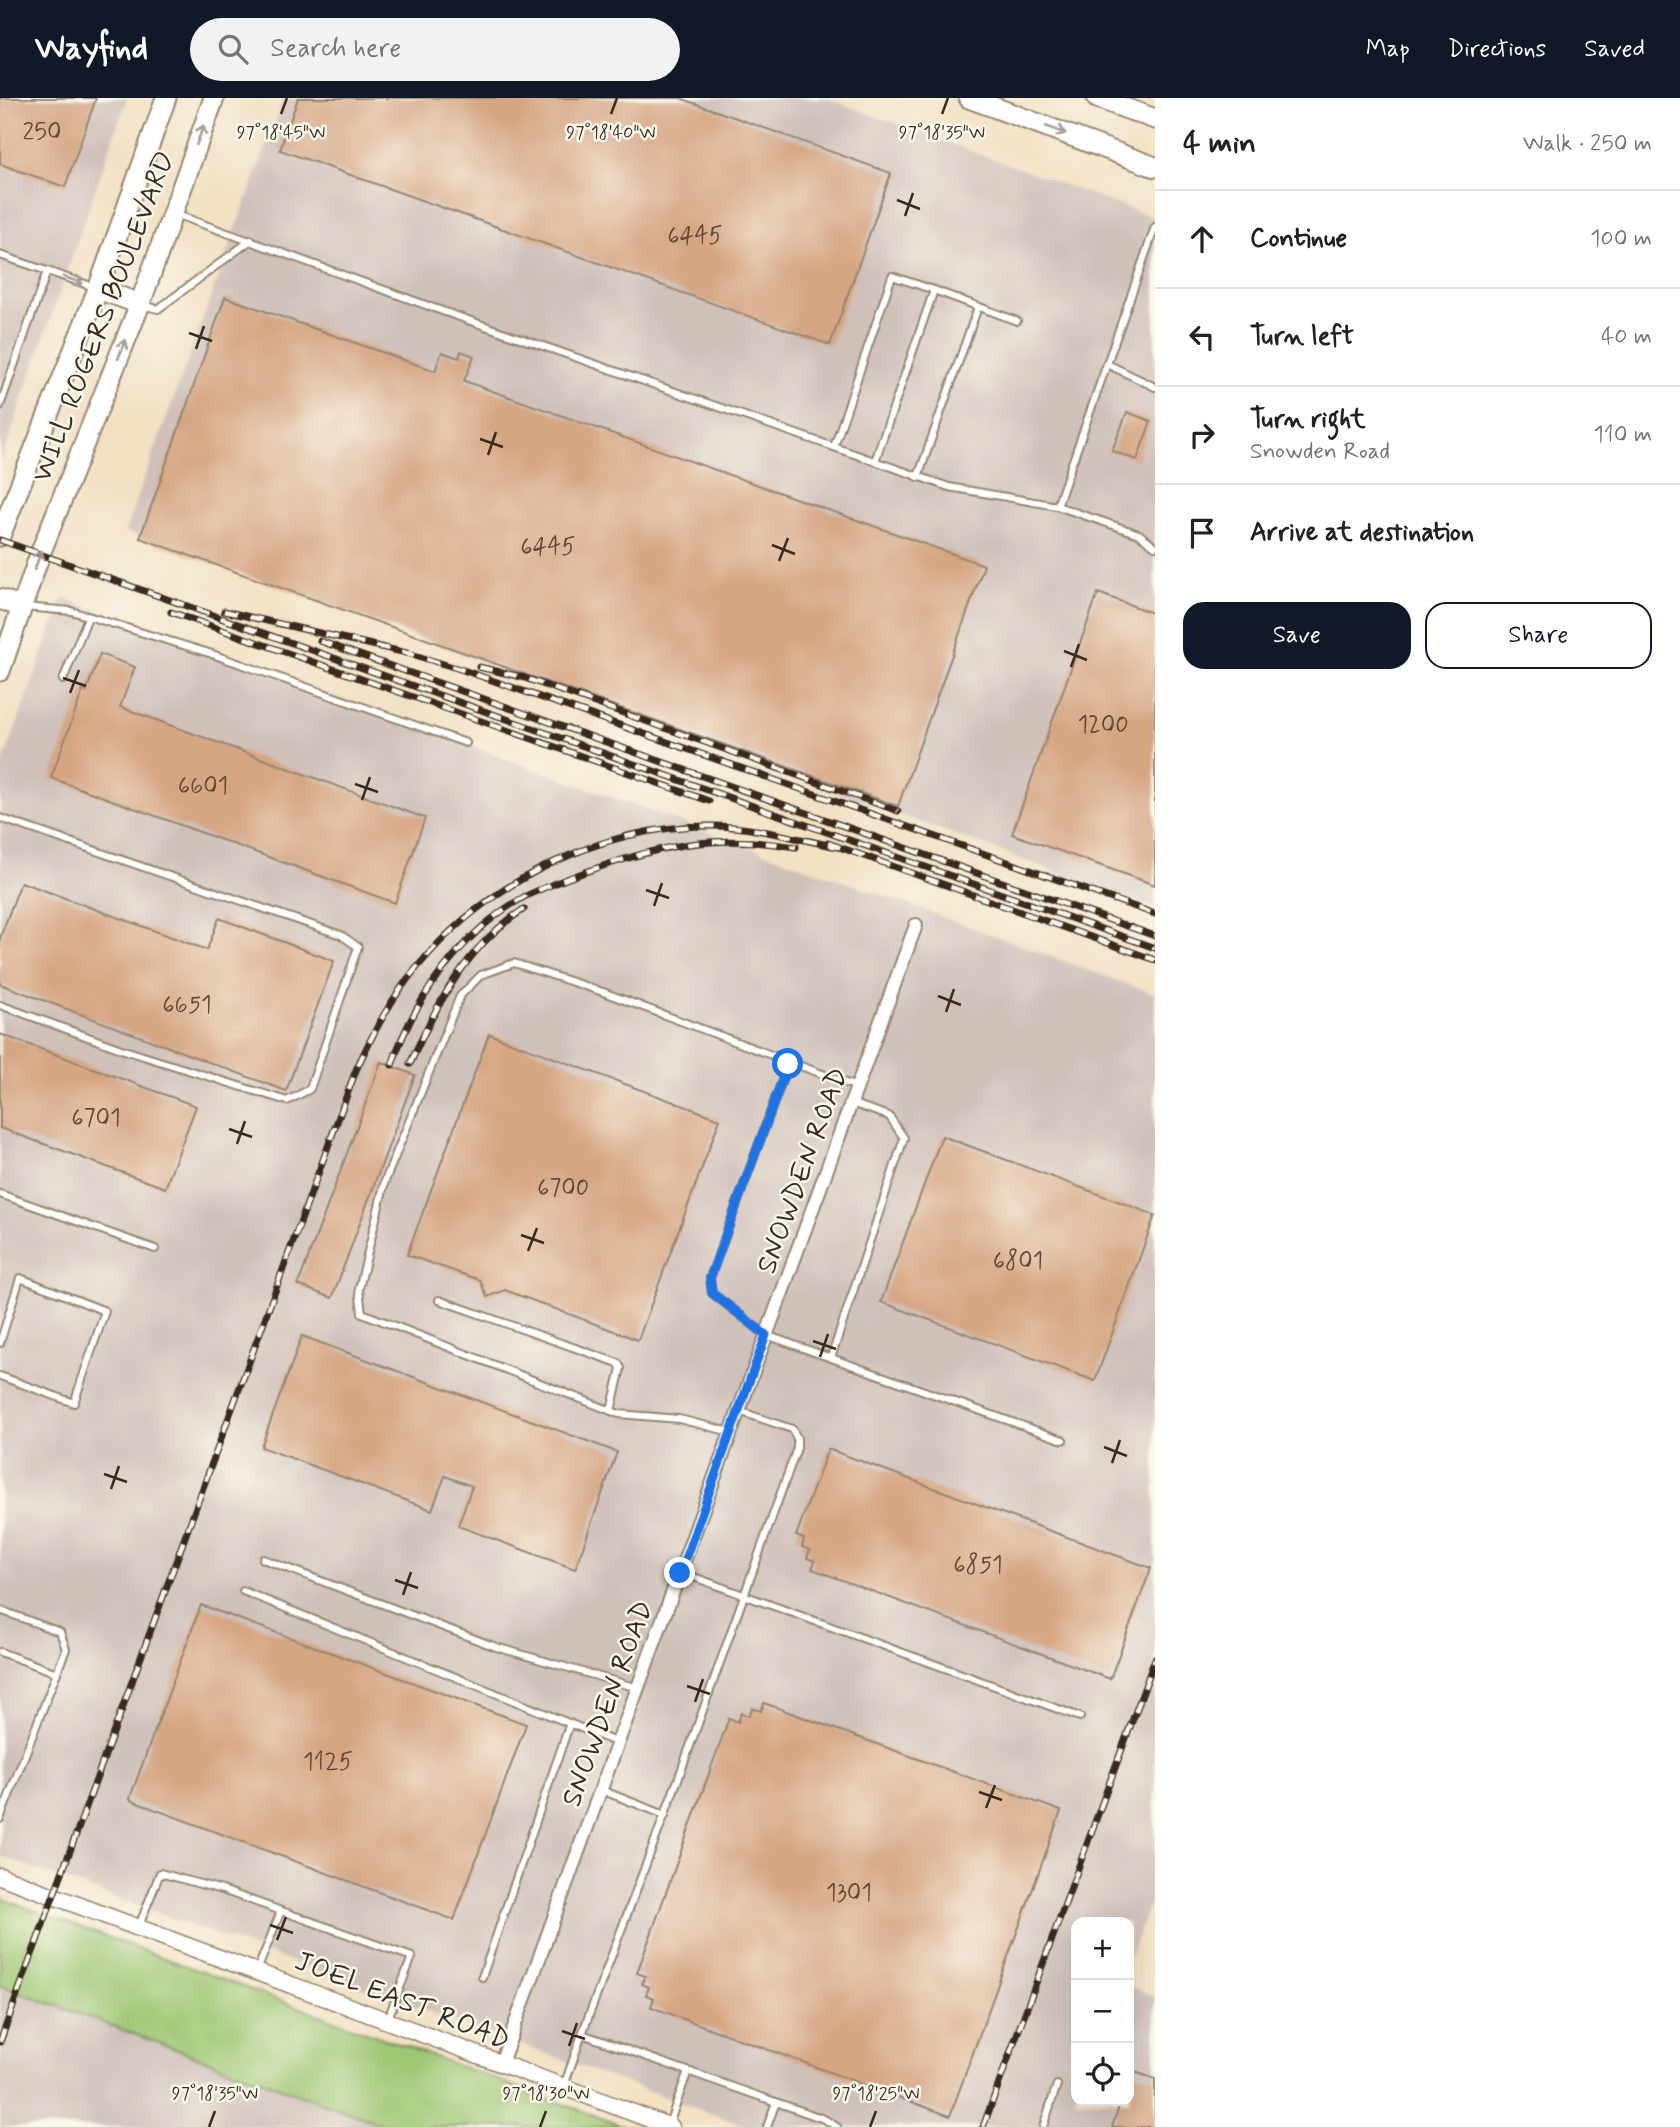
<!DOCTYPE html>
<meta charset="utf-8">
<style>
:root{--surface:#fff;--page:#f2f2f2;--text:#222;--muted:#767676;--line:#e0e0e0;--accent:#111827}
body{margin:0;font-family:Mynerve,sans-serif;background:var(--page);color:var(--text)}
.controls{position:absolute;right:21px;bottom:21px;display:grid;overflow:hidden;border-radius:14px;box-shadow:0 7px 28px #0002}
.controls button{width:63px;height:63px;display:grid;place-items:center;padding:0;border:0;border-bottom:2px solid var(--line);background:var(--surface);color:var(--text);font:35px sans-serif}
.stop{position:absolute;width:21px;height:21px;margin:-16px;border:5px solid #1a73e8;border-radius:50%;background:#fff}
.stop.end{background:#1a73e8;border-color:#fff;box-shadow:0 2px 7px #0008}
.list{margin:0;padding:0;list-style:none}
h2{display:flex;justify-content:space-between;align-items:center;height:91px;margin:0;padding:0 28px;font-size:30px}
h2 small{font-size:23px;font-weight:400;color:var(--muted)}
.list li{display:grid;grid-template-columns:46px 1fr auto;gap:21px;align-items:center;box-sizing:border-box;height:98px;padding:0 28px;border-top:2px solid var(--line)}
.list b{display:block;font-size:26px;white-space:nowrap}
.list p{margin:0;font-size:23px;white-space:nowrap;color:var(--muted)}
.list em{font-size:23px;font-style:normal;color:var(--muted)}
.actions{display:flex;gap:14px;padding:21px 28px}
.actions a{flex:1;padding:16px 0;border:2px solid var(--accent);border-radius:21px;text-align:center;font-size:24px;color:var(--accent)}
.actions .main{background:var(--accent);color:#fff}
.icon{flex:none;width:38px;height:38px;fill:none;stroke:currentColor;stroke-width:2;stroke-linecap:round;stroke-linejoin:round}
.map{position:relative;flex:none;width:1155px;height:2029px;overflow:hidden}
header{display:flex;align-items:center;gap:42px;box-sizing:border-box;height:98px;padding:0 35px;background:var(--accent);color:#fff}
header strong{font-size:33px}
nav{display:flex;gap:38px;margin-inline-start:auto;font-size:24px}
.search{width:490px;height:63px;background:var(--page);display:flex;align-items:center;gap:18px;box-sizing:border-box;padding:0 24px;border-radius:38px;color:var(--muted);font-size:26px}
main{display:flex}
aside{flex:1;background:var(--surface)}
.map>svg:first-child{display:block}
.industrial{fill:#cfc0ba}
.green{fill:#9ec773;stroke:#6c7848;stroke-width:2}
.building{fill:#d6a683}
.lines{fill:none;stroke-linecap:round;stroke-linejoin:round}
.service-casing{stroke:#968670;stroke-width:10}
.minor-casing{stroke:#968670;stroke-width:16}
.tertiary-casing{stroke:#968670;stroke-width:19}
.secondary-casing{stroke:#968670;stroke-width:23}
.service{stroke:#fff;stroke-width:6}
.minor{stroke:#fff;stroke-width:12}
.tertiary{stroke:#fff;stroke-width:16}
.secondary{stroke:#fff;stroke-width:19}
.rail-casing{stroke:#3b2a1e;stroke-width:7}
.rail{stroke:#fbf7ec;stroke-width:4.5;stroke-dasharray:13;stroke-linecap:butt}
.oneway{stroke:#a79f9a}
.route{stroke:#1a73e8;stroke-width:9}
.ticks{fill:none;stroke:#3b2a1e;stroke-width:2.5}
.labels{text-anchor:middle;stroke-width:5;stroke-linejoin:round;paint-order:stroke}
.number-label{font-size:24px;fill:#624937}
.street-label{font-size:28px;fill:#3b2a1e;stroke:#fbf7ec}
.ticks-label{font-size:18px;text-anchor:middle;fill:#3b2a1e;stroke:#fbf7ec;stroke-width:5;stroke-linejoin:round;paint-order:stroke}
</style>
<header>
<strong>Wayfind</strong>
<div class="search"><svg class="icon" aria-label="search" viewBox="0 0 24 24"><circle cx="10" cy="10" r="6"/><path d="M15 15l6 6"/></svg>Search here</div>
<nav><a>Map</a><a>Directions</a><a>Saved</a></nav>
</header>
<main>
<div class="map">
<svg width="1155" height="2029" viewBox="0 0 1155 2029">
<rect width="100%" height="100%" fill="#fbf7ec"/>
<filter id="ink" filterUnits="userSpaceOnUse"><feTurbulence type="fractalNoise" baseFrequency=".0143" numOctaves="2"/><feDisplacementMap in="SourceGraphic" scale="14" xChannelSelector="R" yChannelSelector="G"/><feConvolveMatrix kernelMatrix="1 2 1 2 8 2 1 2 1" color-interpolation-filters="sRGB"/></filter>
<filter id="wash" filterUnits="userSpaceOnUse"><feTurbulence type="fractalNoise" baseFrequency=".00686" numOctaves="4" result="noise"/><feDisplacementMap in="SourceGraphic" scale="28" xChannelSelector="R" yChannelSelector="G"/><feGaussianBlur stdDeviation="1.57" result="paint"/><feColorMatrix in="noise" values="0 0 0 0 0 0 0 0 0 0 0 0 0 0 0 0 0 1.4 0 .05"/><feComposite in="paint" operator="in"/></filter>
<g filter="url(#wash)">
<rect width="100%" height="100%" fill="#f2e1c3"/>
<g class="industrial">
<path d="M0,0h127l-127,366z"/>
<path d="M284,0h542l329,120v690l-1030,-377z"/>
<path d="M63,500l1092,396v894l-26,72v-38h-53v179h53v-115l26,10v131h-407l-748,-271v-1085z"/>
<path d="M0,1887l389,142h-389z"/>
</g>
<path class="green" d="M0,1800l626,229h-237l-389,-142z"/>
<g id="blocks">
<g class="building">
<path d="M0,0h96l-31,89 -65,-23z"/>
<path d="M298,0h382l211,75 -61,172 -550,-195z"/>
<path d="M225,199l210,74 7,-19 17,6 2,-7 13,5 -10,25 520,184 -86,241 -758,-268z"/>
<path d="M1127,314l24,9 -14,39 -25,-9z"/>
<path d="M1098,495l57,21v271l-143,-51z"/>
<path d="M100,556l35,13 -15,40 305,111 -30,85 -344,-125 32,-88 3,2z"/>
<path d="M21,784l186,68 12,-32 115,43 -48,130 -286,-107v-46z"/>
<path d="M0,936l196,72 -31,82 -165,-60z"/>
<path d="M489,936l231,85 -82,221 -133,-50 -18,7 -7,-17 -73,-25z"/>
<path d="M381,964l34,13 -83,223 -34,-13z"/>
<path d="M942,1038l213,79 -60,166 -214,-79z"/>
<path d="M302,1238l315,116 -42,117 -117,-43 14,-40 -27,-10 -13,34 -171,-63z"/>
<path d="M828,1351l323,119 -41,111 -298,-110 3,-8 -8,-3 3,-8 -8,-3 2,-8 -8,-3z"/>
<path d="M201,1507l325,119 -72,196 -322,-119 -2,-3z"/>
<path d="M764,1605l297,108 -111,305 -299,-109 3,-9 -8,-3 3,-8 -7,-3 3,-8 -8,-3 92,-255 9,4 3,-9 8,3 3,-8 9,3z"/>
<path d="M1132,1973l23,8v48h-43l9,-26h8z"/>
</g>
</g>
</g>
<g filter="url(#ink)">
<use href="#blocks" fill-opacity="0" stroke="#968670" stroke-width="2"/>
<g class="lines">
<defs>
<g id="service">
<path d="M175,116l270,98 504,175 108,19 98,-279"/>
<path d="M0,157l94,32"/>
<path d="M934,192l83,31"/>
<path d="M142,207l16,4 93,-69"/>
<path d="M1107,266l48,23"/>
<path d="M0,308l47,-135"/>
<path d="M834,349l58,-171 42,14 -59,171"/>
<path d="M918,379l60,-170"/>
<path d="M1057,408l82,28 16,12"/>
<path d="M24,509l47,4 138,42 257,90"/>
<path d="M63,582l25,-63"/>
<path d="M0,720l341,117 17,12 -48,142 -23,12 -163,-51 -124,-45"/>
<path d="M788,966l-78,214 2,15 54,42 297,105"/>
<path d="M0,1096l155,55"/>
<path d="M439,1202l179,63 3,5 -10,43"/>
<path d="M0,1245l20,-65 85,33 -31,92 -74,-27"/>
<path d="M831,1260l73,-220 -15,-22 -38,-13"/>
<path d="M731,1334l-52,-13 -60,-5 -257,-101 -3,-24 26,-108 75,-185 21,-21 33,-12 89,29 254,95"/>
<path d="M263,1461l233,88 142,41"/>
<path d="M680,1474l400,145"/>
<path d="M243,1493l375,152"/>
<path d="M0,1512l60,22 6,17 -66,170"/>
<path d="M0,1554l57,21"/>
<path d="M601,1692l64,25"/>
<path d="M139,1828l21,-53 62,17 190,67 -25,64"/>
<path d="M257,1873l24,-60"/>
<path d="M482,1879l88,-254"/>
<path d="M582,1936l98,-260 117,-326v-10l-5,-9 -53,-18"/>
<path d="M564,1988l18,-52 242,85 13,8"/>
<path d="M669,2026l19,-53"/>
<path d="M767,2029l9,-25"/>
<path d="M1043,2029l14,-42"/>
</g>
<path id="minor" d="M501,1965l415,-1138"/>
<path id="tertiary" d="M0,1778l671,251"/>
<g id="secondary">
<path d="M969,0l186,69"/>
<path d="M1097,0l58,21"/>
<path d="M98,191l42,15"/>
<path d="M0,438l98,-247 68,-191"/>
<path d="M0,501l22,8"/>
<path d="M0,573l40,-117 100,-250 74,-206"/>
</g>
</defs>
<use href="#service" class="service-casing"/>
<use href="#minor" class="minor-casing"/>
<use href="#tertiary" class="tertiary-casing"/>
<use href="#secondary" class="secondary-casing"/>
<use href="#service" class="service"/>
<use href="#minor" class="minor"/>
<use href="#tertiary" class="tertiary"/>
<use href="#secondary" class="secondary"/>
<defs>
<g id="rail">
<path d="M0,442l1155,408"/>
<path d="M224,513l187,43 52,16 692,244"/>
<path d="M171,514l538,189"/>
<path d="M320,543l835,295"/>
<path d="M479,569l43,10 376,134"/>
<path d="M828,745l327,117"/>
<path d="M410,966c27,-61 57,-118 114,-155"/>
<path d="M392,967c21,-65 71,-134 132,-168 26,-13 52,-22 79,-31 72,-24 118,-31 193,-19"/>
<path d="M0,1944l356,-972c17,-37 36,-74 63,-105 69,-83 183,-140 293,-139 43,0 84,13 126,21"/>
<path d="M983,2029l172,-468"/>
</g>
</defs>
<use href="#rail" class="rail-casing"/>
<use href="#rail" class="rail"/>
</g>
<defs><path id="oneway-shaft" d="M-6 0H5M1.5-3L5.5 0L1.5 3" fill="none" stroke-width="1.6" stroke-linecap="round" stroke-linejoin="round" transform="scale(1.75)"/></defs>
<g class="oneway">
<use href="#oneway-shaft" transform="translate(1056 32) rotate(20)"/>
<use href="#oneway-shaft" transform="translate(200 37) rotate(-70)"/>
<use href="#oneway-shaft" transform="translate(73 182) rotate(19)"/>
<use href="#oneway-shaft" transform="translate(122 251) rotate(-68)"/>
<use href="#oneway-shaft" transform="translate(38 462) rotate(-70)"/>
</g>
</g>
<g class="lines" filter="url(#ink)">
<path class="route" d="M680,1475l86,-238 -54,-42 -2,-15 78,-214"/>
</g>
<path class="ticks" d="M281,16l6,-16M611,16l6,-16M942,16l6,-16M897,102l23,9M905,118l8,-23M189,235l23,8M196,251l8,-23M480,341l23,8M488,357l8,-23M772,447l23,9M779,463l9,-23M1064,553l23,9M1071,569l8,-23M63,580l23,8M70,595l9,-23M355,686l23,8M362,702l8,-23M646,792l23,8M654,808l8,-23M938,898l23,9M946,914l8,-23M229,1031l23,8M237,1046l8,-23M521,1137l23,8M528,1153l9,-23M813,1243l23,8M820,1259l8,-23M1104,1349l23,9M1112,1365l8,-23M104,1376l23,8M111,1391l8,-23M395,1482l23,8M403,1497l8,-23M687,1588l23,8M695,1604l8,-23M979,1694l23,8M986,1710l9,-23M270,1827l23,8M277,1842l9,-23M562,1933l23,8M569,1948l8,-23M209,2029l6,-16M540,2029l6,-16M870,2029l6,-16"/>
<g class="labels">
<g class="number-label">
<text x="42" y="41">250</text>
<text x="695" y="145">6445</text>
<text x="548" y="456">6445</text>
<text x="1103" y="634">1200</text>
<text x="203" y="695">6601</text>
<text x="187" y="914">6651</text>
<text x="96" y="1027">6701</text>
<text x="563" y="1097">6700</text>
<text x="1018" y="1170">6801</text>
<text x="978" y="1474">6851</text>
<text x="328" y="1671">1125</text>
<text x="849" y="1802">1301</text>
</g>
<g class="street-label">
<text transform="translate(102 218) rotate(-69)" y="10">WILL ROGERS BOULEVARD</text>
<text transform="translate(801 1072) rotate(-70)" y="10">SNOWDEN ROAD</text>
<text transform="translate(606 1605) rotate(-70)" y="10">SNOWDEN ROAD</text>
<text transform="translate(403 1901) rotate(21)" y="10">JOEL EAST ROAD</text>
</g>
</g>
<g class="ticks-label">
<text x="281" y="40">97°18'45"W</text>
<text x="611" y="40">97°18'40"W</text>
<text x="942" y="40">97°18'35"W</text>
<text x="215" y="2001">97°18'35"W</text>
<text x="546" y="2001">97°18'30"W</text>
<text x="876" y="2001">97°18'25"W</text>
</g>
</svg>
<div class="controls">
<button>+</button>
<button>−</button>
<button><svg class="icon" aria-label="locate" viewBox="0 0 24 24"><circle cx="12" cy="12" r="6"/><path d="M12 2v4M12 18v4M2 12h4M18 12h4"/></svg></button>
</div>
<div class="stop" style="left:788px;top:966px"></div>
<div class="stop end" style="left:680px;top:1475px"></div>
</div>
<aside>
<h2>4 min<small>Walk · 250 m</small></h2>
<ul class="list">
<li><svg class="icon" aria-label="ahead" viewBox="0 0 24 24"><path d="M12 20V5M6 11l6-6 6 6"/></svg><div><b>Continue</b></div><em>100 m</em></li>
<li><svg class="icon" aria-label="left" viewBox="0 0 24 24"><path d="M17 20v-9H6M10 6l-5 5 5 5"/></svg><div><b>Turn left</b></div><em>40 m</em></li>
<li><svg class="icon" aria-label="right" viewBox="0 0 24 24"><path d="M7 20v-9h11M14 6l5 5-5 5"/></svg><div><b>Turn right</b><p>Snowden Road</p></div><em>110 m</em></li>
<li><svg class="icon" aria-label="arrive" viewBox="0 0 24 24"><path d="M6 21V4h12l-3 4 3 4H6"/></svg><div><b>Arrive at destination</b></div></li>
</ul>
<div class="actions"><a class="main">Save</a><a>Share</a></div>
</aside>
</main>
